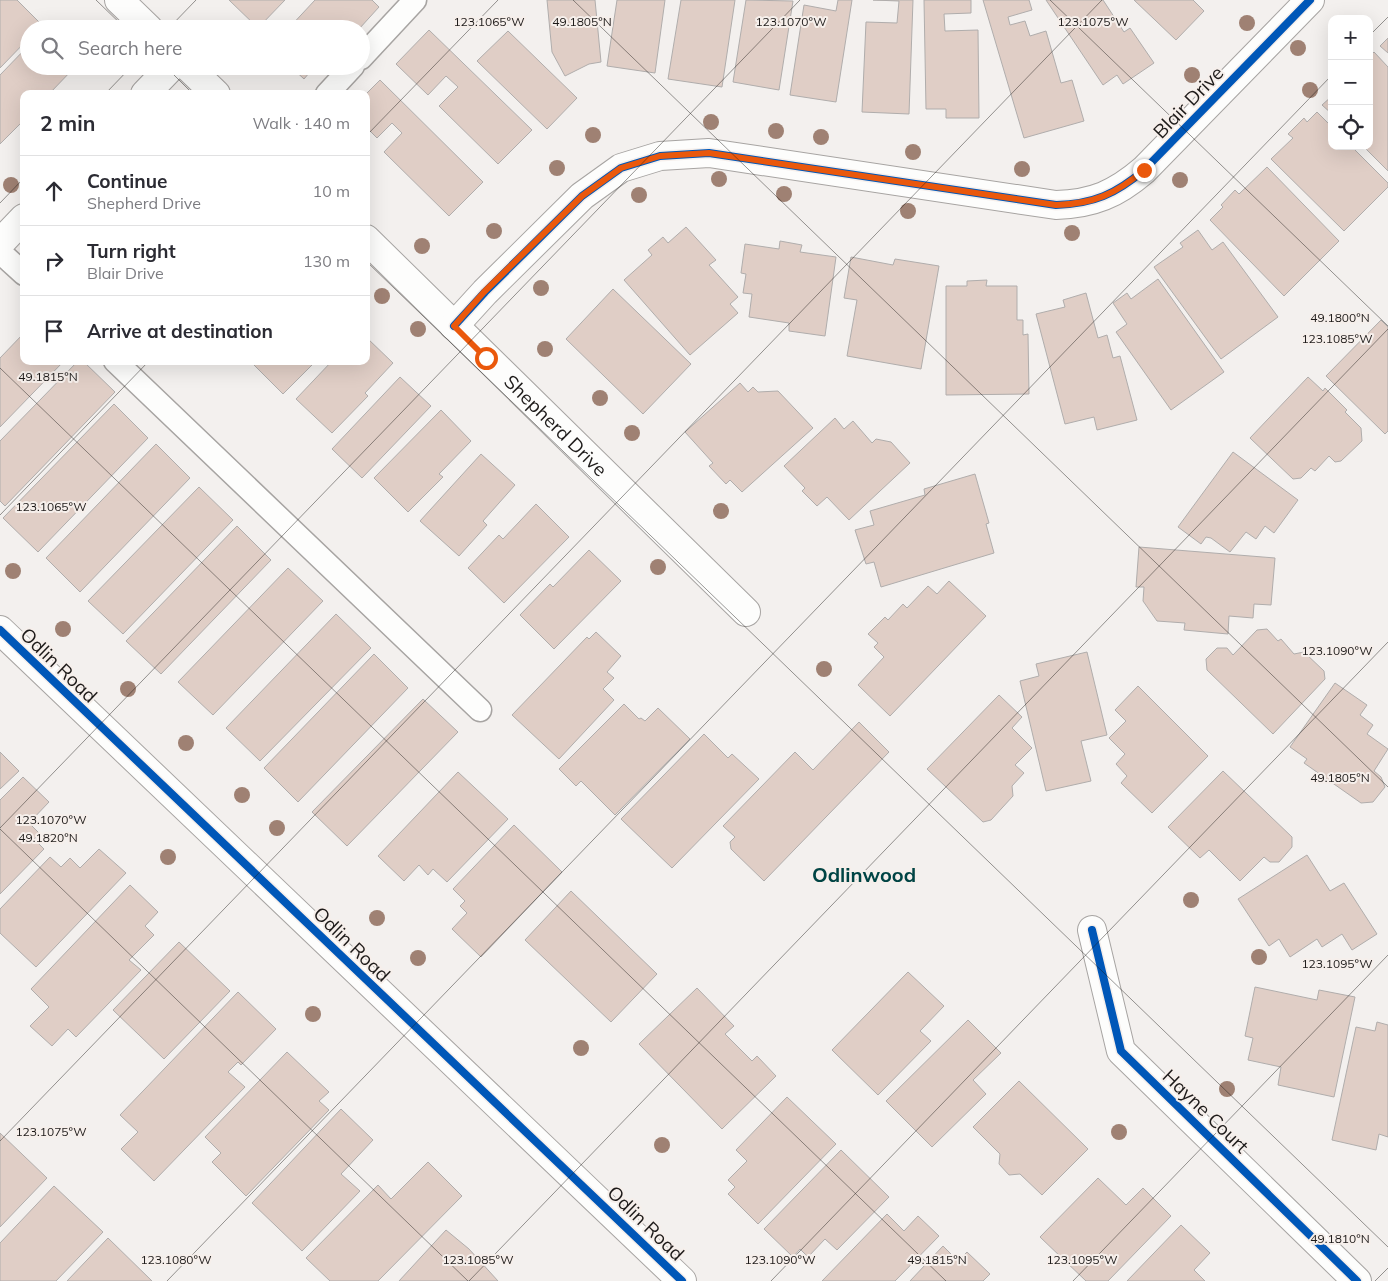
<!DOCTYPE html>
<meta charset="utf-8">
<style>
:root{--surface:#fff;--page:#f2f2f3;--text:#2b2b33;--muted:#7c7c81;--line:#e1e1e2}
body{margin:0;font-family:Mulish,sans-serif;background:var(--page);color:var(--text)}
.controls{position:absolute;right:15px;top:15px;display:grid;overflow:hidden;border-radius:10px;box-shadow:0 5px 20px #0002}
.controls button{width:45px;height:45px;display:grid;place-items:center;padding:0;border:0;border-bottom:1px solid var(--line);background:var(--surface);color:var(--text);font:25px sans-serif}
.stop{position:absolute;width:15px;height:15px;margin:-11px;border:4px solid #ea580c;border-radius:50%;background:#fff}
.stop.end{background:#ea580c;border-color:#fff;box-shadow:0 1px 5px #0008}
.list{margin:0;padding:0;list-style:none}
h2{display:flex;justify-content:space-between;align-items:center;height:65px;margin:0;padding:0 20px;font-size:21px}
h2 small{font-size:16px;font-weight:400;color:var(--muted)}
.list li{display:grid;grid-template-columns:32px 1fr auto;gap:15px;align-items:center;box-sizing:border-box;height:70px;padding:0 20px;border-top:1px solid var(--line)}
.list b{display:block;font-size:19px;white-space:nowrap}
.list p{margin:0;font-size:16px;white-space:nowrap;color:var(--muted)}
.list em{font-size:16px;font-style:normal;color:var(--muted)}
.icon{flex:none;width:28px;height:28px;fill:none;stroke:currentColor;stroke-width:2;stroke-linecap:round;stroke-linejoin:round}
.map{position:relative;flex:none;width:1388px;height:1281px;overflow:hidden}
.search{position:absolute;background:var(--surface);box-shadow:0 5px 20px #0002;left:20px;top:20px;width:350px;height:55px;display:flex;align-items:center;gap:12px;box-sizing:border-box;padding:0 18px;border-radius:28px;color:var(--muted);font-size:19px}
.panel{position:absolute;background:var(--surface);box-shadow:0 5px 20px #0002;left:20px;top:90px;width:350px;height:275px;border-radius:10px}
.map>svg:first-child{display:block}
.building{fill:#e0cec6;stroke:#b0adac}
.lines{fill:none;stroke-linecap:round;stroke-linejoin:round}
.lane-casing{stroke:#a7a4a2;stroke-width:25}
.street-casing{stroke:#a7a4a2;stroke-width:30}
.lane{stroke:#fdfdfc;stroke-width:22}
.street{stroke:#fdfdfc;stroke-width:28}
.cycleway-casing{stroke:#f6efeb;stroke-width:11}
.cycleway{stroke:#0057b8;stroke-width:8}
.tree{fill:#9f8173}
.route{stroke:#ea580c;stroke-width:6}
.ticks{fill:none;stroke:#1d1a19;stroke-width:1;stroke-opacity:0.45}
.labels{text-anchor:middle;stroke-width:4;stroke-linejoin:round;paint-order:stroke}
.street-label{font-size:19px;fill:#1d1a19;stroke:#f6efeb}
.neighbourhood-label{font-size:20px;font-weight:bold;fill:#044;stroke:#f6efeb}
.ticks-label{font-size:12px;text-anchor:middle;fill:#1d1a19;stroke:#f6efeb;stroke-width:4;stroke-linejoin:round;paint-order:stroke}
</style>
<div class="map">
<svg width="1388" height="1281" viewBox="0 0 1388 1281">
<rect width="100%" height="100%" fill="#f3f0ee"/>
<g class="building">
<path d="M0,0h17l25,25 -4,4h-9v9l-29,30z"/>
<path d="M229,0h56l-27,28z"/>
<path d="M315,0h57l7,7 -20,22h-71z"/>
<path d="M547,0h48l6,62 -12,2 -24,12 -13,-24z"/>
<path d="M617,0h48l-10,73 -48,-7z"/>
<path d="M681,0h54l-13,87 -54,-8z"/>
<path d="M746,0l47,1 -14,89 -46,-8z"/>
<path d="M838,0h14l-16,102 -46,-7 14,-90 32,6z"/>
<path d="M873,0h40l-4,114 -47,-2 4,-90 31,1 2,-22z"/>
<path d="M924,0h47v13l-27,1 1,17 33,-1 1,88h-33v-9h-20z"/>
<path d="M983,0h46l3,10 -24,7 2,8 15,-4 5,15 16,-5 15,52 11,-3 12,41 -60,17z"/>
<path d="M1046,0h57l21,32 6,-4 24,35 -31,21 -6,-9 -14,10z"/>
<path d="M1134,0h59l11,11 -28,29z"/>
<path d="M429,30l103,100 -34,34 -59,-58 19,-19 -12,-11 -18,19 -32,-31z"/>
<path d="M508,31l69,67 -30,31 -70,-68z"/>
<path d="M1388,38v15l-8,-7z"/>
<path d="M29,45v21h42l3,2 -25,26h-25v26l-24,24v-69z"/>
<path d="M1374,52l14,15v104l-25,-25h6v-89z"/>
<path d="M290,66h25l-11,13z"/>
<path d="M380,80l103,102 -34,34 -65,-64 18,-19 -10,-10 -15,15 -11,-11v-33z"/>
<path d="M1332,96v18l-10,-9z"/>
<path d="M1317,112l15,15v19h19l37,37v4l-44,44 -73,-72 22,-21 -5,-4 16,-16 3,4z"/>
<path d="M1267,167l72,74 -55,55 -74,-76 13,-13 -2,-2 14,-15 4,4z"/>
<path d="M686,227l30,33 -7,5 29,32 -8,7 8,9 -48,42 -66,-75 28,-25 -4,-5 15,-13 5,6z"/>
<path d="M1198,230l14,20 11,-8 55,75 -57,42 -67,-92 29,-20 -3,-4z"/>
<path d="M780,241l22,4 -2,7 36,5 -11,79 -36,-5v-8l-40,-6 3,-23 -9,-1 3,-19 -5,-1 4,-29 34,5z"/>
<path d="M851,257l42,8 2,-6 44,7 -18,103 -74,-13 10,-56 -13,-2z"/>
<path d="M1158,279l66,93 -53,38 -55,-78 11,-8 -14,-21 14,-10 4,6z"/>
<path d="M987,280l-1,6h31v34h6v15l5,-1 1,60 -83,1v-109h21v-5z"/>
<path d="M613,289l78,75 -48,50 -77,-75z"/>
<path d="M1086,293l12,45 9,-3 6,23 7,-2 17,64 -40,10 -3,-13 -29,7 -29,-110 29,-7 -2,-7z"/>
<path d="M1381,320l7,7v104l-3,3 -59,-58z"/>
<path d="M24,333v28h40l-64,66v-69z"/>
<path d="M366,337l27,26 -28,30 3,3 -36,37 -36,-34 36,-38h34z"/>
<path d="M78,361h5l32,31 -110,114 -5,-5v-60z"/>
<path d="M250,361h66l-33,33z"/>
<path d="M400,377l31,29 -69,72 -30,-29z"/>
<path d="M1308,377l15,14 2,-3 22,22 -2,2 16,16 1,13 -21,20 -6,1 -6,-6 -14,15 -4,-3 -10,10 -8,1 -43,-41z"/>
<path d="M740,383l8,9 5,-5 5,5 20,-1 35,37 -71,64 -12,-12 -4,4 -17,-18 4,-3 -28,-31z"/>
<path d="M114,404l34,34 -110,114 -35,-34z"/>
<path d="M441,410l30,31 -32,33 4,3 -35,35 -34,-34z"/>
<path d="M835,418l9,11 9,-8 19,22 4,-4 15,3 19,21 -61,57 -22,-23 -10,9 -15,-15 3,-3 -21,-22z"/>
<path d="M156,444l34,34 -110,114 -34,-34z"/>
<path d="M1233,452l65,48 -24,33 -9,-7 -9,13 -10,-7 -16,20 -19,-14 -5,-1 -5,7 -23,-17z"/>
<path d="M481,454l34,31 -32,36 4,4 -28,31 -39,-35z"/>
<path d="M975,474l14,49 -3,1 8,29 -113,34 -7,-25 -8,2 -11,-34 19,-5 -4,-14 55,-16 -1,-6z"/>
<path d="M199,487l34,33 -110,114 -35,-33z"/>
<path d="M536,504l33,33 -65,66 -36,-35 31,-33 4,4z"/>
<path d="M237,526l34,34 -110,114 -35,-33z"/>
<path d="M1139,547l136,11 -4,47 -17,-1 -1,14 -24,-2 -1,18 -44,-4 1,-7 -28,-2 -14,-20 1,-14h-8z"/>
<path d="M589,550l32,31 -67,68 -34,-34 30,-31 3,3z"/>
<path d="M288,568l35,33 -110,114 -35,-33z"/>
<path d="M949,581l37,35 -96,100 -32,-31 26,-28 -10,-10 4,-4 -10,-9 17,-17 3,3 15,-16 4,4 21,-22 9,8z"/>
<path d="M336,614l35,34 -111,113 -34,-33z"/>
<path d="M1267,629l11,12 3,-2 13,15 10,-2 20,19 1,8 -52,55 -66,-64 -1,-11 11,-11h10l6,7 24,-25z"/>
<path d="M596,632l25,24 -14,16 7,6 -11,11 11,11 -55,59 -47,-44 75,-78 2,2z"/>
<path d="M1087,652l20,83 -26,6 10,40 -45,10 -26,-110 19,-5 -3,-12z"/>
<path d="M374,654l34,34 -110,114 -34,-34z"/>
<path d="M1335,683l32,22 -7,10 13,10 -6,9 21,15 -14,22 7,6 4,10 -12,15 -12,1 -57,-40 3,-4 -17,-12z"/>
<path d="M1138,686l70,70 -56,57 -31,-30 6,-7 -11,-12 9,-10 -16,-16 17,-17 -11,-11z"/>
<path d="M999,695l23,22 -10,11 20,20 -17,17 9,8 -12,13 1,10 -22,24 -8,2 -56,-53z"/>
<path d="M423,699l35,33 -111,114 -35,-34z"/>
<path d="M624,704l15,15 2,-1 4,3 13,-13 32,31 -75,76 -34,-34 -5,5 -17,-17z"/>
<path d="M859,722l30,30 -125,129 -33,-32 -1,-7 5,-5 -12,-11 72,-74 18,18z"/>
<path d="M704,734l24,24 4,-4 27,25 -87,89 -51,-49z"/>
<path d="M0,752l19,19 -19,18z"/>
<path d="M1223,771l69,66v10l-13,15h-9l-6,-5 -24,24 -31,-31 -9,8 -32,-31z"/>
<path d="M458,772l50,47 -61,63 -14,-13 -5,6 -9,-10 -15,16 -26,-25z"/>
<path d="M23,777l26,25 -20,21 11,11 -6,5 10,10 -44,45v-94z"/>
<path d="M514,825l48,47 -81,85 -29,-28 15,-16 -7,-7 5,-5 -12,-12z"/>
<path d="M99,849l27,24 -90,94 -36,-34v-24l50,-52 11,10 9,-9 10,10z"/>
<path d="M1307,855l23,36 14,-8 33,51 -25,16 -10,-16 -20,13 -5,-8 -27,18 -11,-18 -10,7 -31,-47z"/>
<path d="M130,885l28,27 -13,14 9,9 -25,25 12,10 -65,67 -8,-8 -16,17 -22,-20 19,-19 -18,-18z"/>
<path d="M571,891l86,83 -46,48 -86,-82z"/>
<path d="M179,942l51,49 -66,68 -51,-49z"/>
<path d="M908,972l36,34 -24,25 11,10 -53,54 -46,-45z"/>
<path d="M1255,987l62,13 2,-10 36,7 -21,100 -56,-12 3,-18 -33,-7 5,-22 -8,-2z"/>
<path d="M697,988l37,38 -9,8 27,27 5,-5 19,20 -54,53 -83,-85z"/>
<path d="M238,992l38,37 -35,36 -3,-3 -10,10 17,15 -91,94 -33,-32 17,-17 -18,-17z"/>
<path d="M968,1020l33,33 -28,27 13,14 -54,53 -46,-46z"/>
<path d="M1377,1022l11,3v112l-9,-3 -3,16 -44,-10 24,-113 19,4z"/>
<path d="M287,1052l42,40 -10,9 10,9 -83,86 -34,-34 9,-9 -16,-16z"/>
<path d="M1019,1081l69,68 -46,46 -22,-21 -11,1 -10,-11 1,-10 -27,-27z"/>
<path d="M787,1097l49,47 -78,80 -30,-30 7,-7 -7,-7 19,-19 -11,-11z"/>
<path d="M341,1109l32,31 -32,34 19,17 -58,60 -50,-48z"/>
<path d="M0,1133l47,45 -47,49z"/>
<path d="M841,1150l48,47 -52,53 -12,-11 -17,18 -8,-8 -7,8 -29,-28z"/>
<path d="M428,1162l34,34 -84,85h-48l-24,-23 72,-73 13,14z"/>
<path d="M1098,1178l28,27 17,-17 28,28 -63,65h-22l-46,-44z"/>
<path d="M54,1186l49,46 -47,49h-56v-38z"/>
<path d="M887,1214l17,17 14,-15 21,20 -44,45h-73z"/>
<path d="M1181,1225l29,28 -16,17 11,11h-78z"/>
<path d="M446,1230l23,19 29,32h-99z"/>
<path d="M108,1238l44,43h-85z"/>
<path d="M943,1246l15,15 9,-9 23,22 -7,7h-73z"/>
</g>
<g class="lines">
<defs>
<g id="lane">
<path d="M361,58l54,-58"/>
<path d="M327,94l26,-28"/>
<path d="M0,252l24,22"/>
<path d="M115,361l365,349"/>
</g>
<g id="street">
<path d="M119,0l30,29"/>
<path d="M187,66l29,28"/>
<path d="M145,94l27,-28"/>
<path id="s1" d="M366,239l380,373"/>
<path d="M0,243l24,-25"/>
<path d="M454,326l31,-34 97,-96 39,-28 39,-12 49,-3 347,52c37,-1 60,-11 88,-35l166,-170"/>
<path d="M0,630l682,651"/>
<path d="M1092,930l29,121 236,230"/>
</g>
</defs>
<use href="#lane" class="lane-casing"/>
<use href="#street" class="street-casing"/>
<use href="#lane" class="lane"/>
<use href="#street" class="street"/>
<defs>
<g id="cycleway">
<path d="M454,326l31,-34 97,-96 39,-28 39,-12 49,-3 347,52c37,-1 60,-11 88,-35l166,-170"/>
<path d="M0,630l682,651"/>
<path d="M1092,930l29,121 236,230"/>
</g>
</defs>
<use href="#cycleway" class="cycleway-casing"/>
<use href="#cycleway" class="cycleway"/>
</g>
<g class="tree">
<circle cx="1247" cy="23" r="8"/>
<circle cx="1298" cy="48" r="8"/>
<circle cx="1192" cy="75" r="8"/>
<circle cx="1310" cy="90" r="8"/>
<circle cx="711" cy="122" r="8"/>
<circle cx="776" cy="131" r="8"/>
<circle cx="593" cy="135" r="8"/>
<circle cx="821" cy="137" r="8"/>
<circle cx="913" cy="152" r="8"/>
<circle cx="557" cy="168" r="8"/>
<circle cx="1022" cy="169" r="8"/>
<circle cx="719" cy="179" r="8"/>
<circle cx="1180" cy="180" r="8"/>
<circle cx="11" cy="185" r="8"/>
<circle cx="784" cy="194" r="8"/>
<circle cx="639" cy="195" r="8"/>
<circle cx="908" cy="211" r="8"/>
<circle cx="494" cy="231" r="8"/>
<circle cx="1072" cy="233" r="8"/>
<circle cx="422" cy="246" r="8"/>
<circle cx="541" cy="288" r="8"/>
<circle cx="382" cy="296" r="8"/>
<circle cx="418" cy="329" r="8"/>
<circle cx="545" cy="349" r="8"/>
<circle cx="600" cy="398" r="8"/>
<circle cx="632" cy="433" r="8"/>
<circle cx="721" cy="511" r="8"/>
<circle cx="658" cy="567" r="8"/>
<circle cx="13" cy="571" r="8"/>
<circle cx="63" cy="629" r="8"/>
<circle cx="824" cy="669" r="8"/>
<circle cx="128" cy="689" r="8"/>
<circle cx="186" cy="743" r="8"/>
<circle cx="242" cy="795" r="8"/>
<circle cx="277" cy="828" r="8"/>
<circle cx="168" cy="857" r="8"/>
<circle cx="1191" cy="900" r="8"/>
<circle cx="377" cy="918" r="8"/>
<circle cx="1259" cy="957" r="8"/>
<circle cx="418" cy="958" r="8"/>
<circle cx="313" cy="1014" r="8"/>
<circle cx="581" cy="1048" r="8"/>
<circle cx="1227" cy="1089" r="8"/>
<circle cx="1119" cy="1132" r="8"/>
<circle cx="662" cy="1145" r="8"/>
</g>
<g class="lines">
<path class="route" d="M486,358l-32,-32 30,-34 98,-96 39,-28 39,-12 49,-3 347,52c37,-1 60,-11 88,-35"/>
</g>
<path class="ticks" d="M96,0l30,29M573,0l815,787M1050,0l338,326M168,29l28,-29M1369,36l19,-19M165,66l28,28M105,94l27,-28M366,136l132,-136M0,203l24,-25M366,261l1022,986M0,368l946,913M0,515l149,-154M0,828l800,-828M0,829l468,452M0,1141l1102,-1141M167,1281l1165,-1206M469,1281l919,-952M771,1281l617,-639M1073,1281l315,-326M1375,1281l13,-13"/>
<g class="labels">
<g class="street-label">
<text transform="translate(1188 102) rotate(-46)" y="7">Blair Drive</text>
<text dy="7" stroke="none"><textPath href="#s1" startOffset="266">Shepherd Drive</textPath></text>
<text transform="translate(59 665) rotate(44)" y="7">Odlin Road</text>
<text transform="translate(352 944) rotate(44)" y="7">Odlin Road</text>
<text transform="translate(1206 1111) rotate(44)" y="7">Hayne Court</text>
<text transform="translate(646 1223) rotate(44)" y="7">Odlin Road</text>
</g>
<g class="neighbourhood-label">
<text x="864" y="882">Odlinwood</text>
</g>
</g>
<g class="ticks-label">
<text x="582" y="26">49.1805°N</text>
<text x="489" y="26">123.1065°W</text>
<text x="791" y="26">123.1070°W</text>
<text x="1093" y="26">123.1075°W</text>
<text x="1340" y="322">49.1800°N</text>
<text x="1337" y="343">123.1085°W</text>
<text x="48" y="381">49.1815°N</text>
<text x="51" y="511">123.1065°W</text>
<text x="1337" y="655">123.1090°W</text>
<text x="1340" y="782">49.1805°N</text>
<text x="51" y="824">123.1070°W</text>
<text x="48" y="842">49.1820°N</text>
<text x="1337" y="968">123.1095°W</text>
<text x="51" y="1136">123.1075°W</text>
<text x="1340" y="1243">49.1810°N</text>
<text x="176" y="1264">123.1080°W</text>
<text x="478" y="1264">123.1085°W</text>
<text x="780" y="1264">123.1090°W</text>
<text x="1082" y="1264">123.1095°W</text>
<text x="937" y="1264">49.1815°N</text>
</g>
</svg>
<div class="controls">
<button>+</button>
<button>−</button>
<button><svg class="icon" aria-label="locate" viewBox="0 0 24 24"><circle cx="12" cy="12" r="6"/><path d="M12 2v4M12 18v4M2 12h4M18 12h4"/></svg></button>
</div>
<div class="stop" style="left:486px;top:358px"></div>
<div class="stop end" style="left:1144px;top:170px"></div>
<div class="search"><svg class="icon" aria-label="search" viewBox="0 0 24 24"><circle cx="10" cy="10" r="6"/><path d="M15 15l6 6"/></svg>Search here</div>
<section class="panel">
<h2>2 min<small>Walk · 140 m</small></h2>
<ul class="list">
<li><svg class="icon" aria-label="ahead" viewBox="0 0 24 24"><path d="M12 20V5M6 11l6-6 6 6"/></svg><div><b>Continue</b><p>Shepherd Drive</p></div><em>10 m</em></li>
<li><svg class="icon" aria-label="right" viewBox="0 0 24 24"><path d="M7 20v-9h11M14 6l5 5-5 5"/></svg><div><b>Turn right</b><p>Blair Drive</p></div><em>130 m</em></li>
<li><svg class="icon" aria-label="arrive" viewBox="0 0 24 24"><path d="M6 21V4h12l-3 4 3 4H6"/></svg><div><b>Arrive at destination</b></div></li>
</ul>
</section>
</div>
